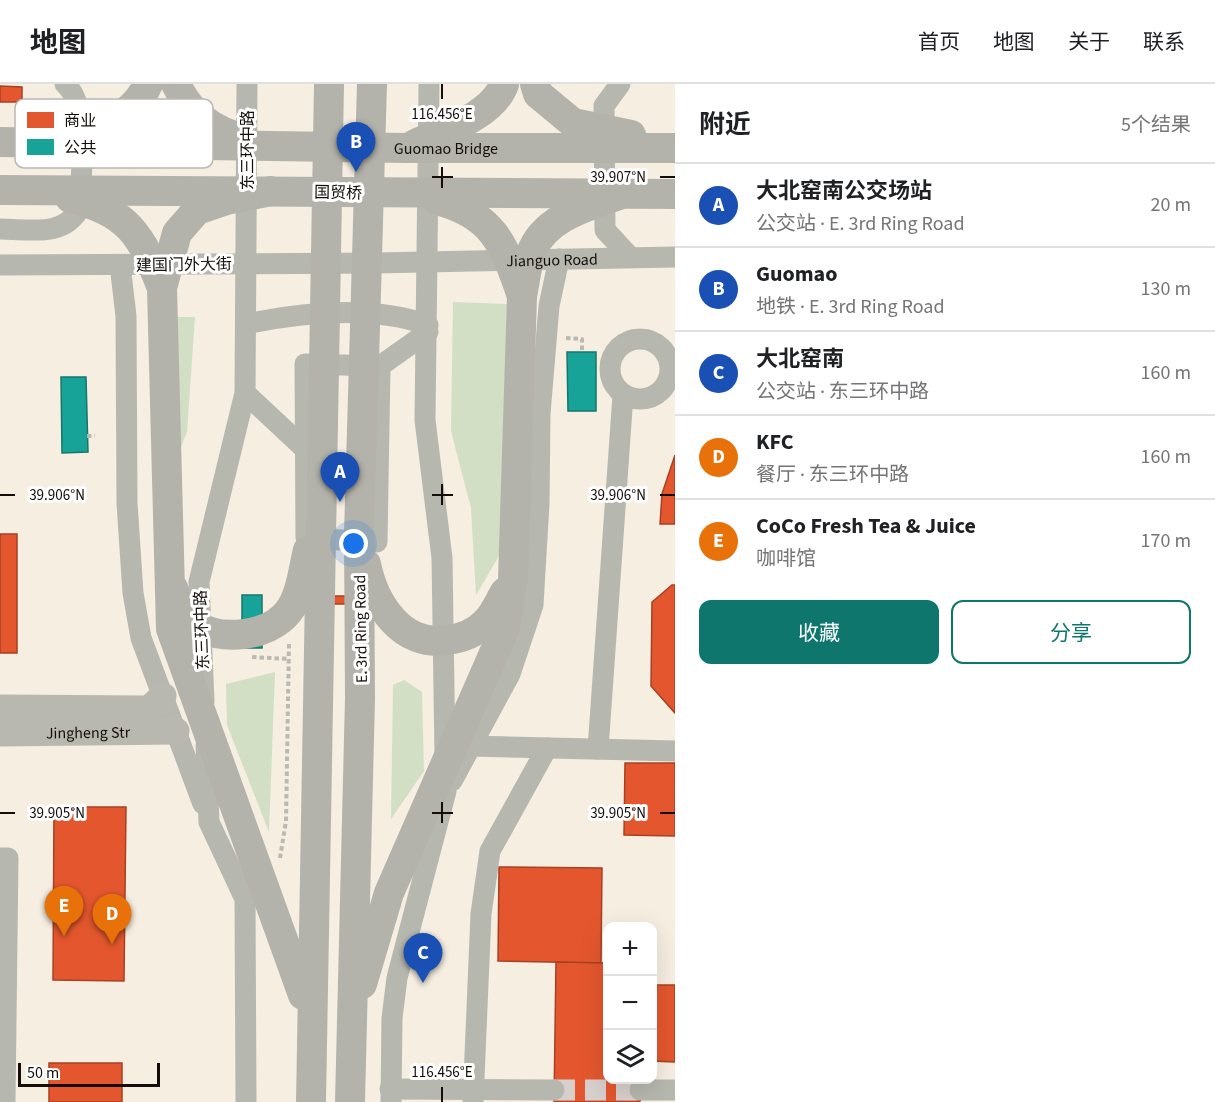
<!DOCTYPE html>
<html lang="zh">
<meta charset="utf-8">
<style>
:root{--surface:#fff;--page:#f6f6f6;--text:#202124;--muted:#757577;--line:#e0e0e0;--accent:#0f766e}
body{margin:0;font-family:"Source Sans 3","Noto Sans SC",sans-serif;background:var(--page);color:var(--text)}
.controls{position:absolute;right:18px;bottom:18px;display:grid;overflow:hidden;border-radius:12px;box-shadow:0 6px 24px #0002}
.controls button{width:54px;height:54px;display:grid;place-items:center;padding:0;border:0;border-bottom:2px solid var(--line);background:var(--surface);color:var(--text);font:30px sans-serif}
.scale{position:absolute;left:18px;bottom:15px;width:142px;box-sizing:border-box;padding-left:6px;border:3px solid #150d09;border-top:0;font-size:16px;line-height:21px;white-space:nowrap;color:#150d09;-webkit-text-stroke:4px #fff;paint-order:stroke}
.you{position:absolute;left:354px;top:460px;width:21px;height:21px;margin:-15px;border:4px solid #fff;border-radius:50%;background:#1a73e8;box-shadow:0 0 0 9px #1a73e833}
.badge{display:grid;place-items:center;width:39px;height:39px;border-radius:50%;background:var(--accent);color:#fff;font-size:20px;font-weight:700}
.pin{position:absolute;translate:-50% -50px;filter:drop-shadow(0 2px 3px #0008)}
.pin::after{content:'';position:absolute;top:32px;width:21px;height:18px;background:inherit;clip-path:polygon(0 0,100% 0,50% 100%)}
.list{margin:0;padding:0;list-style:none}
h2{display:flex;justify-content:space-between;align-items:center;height:78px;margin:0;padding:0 24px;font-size:26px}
h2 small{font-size:20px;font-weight:400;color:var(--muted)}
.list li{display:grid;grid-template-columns:39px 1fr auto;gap:18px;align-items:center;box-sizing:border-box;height:84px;padding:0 24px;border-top:2px solid var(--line)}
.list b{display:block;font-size:22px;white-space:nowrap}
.list p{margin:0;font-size:20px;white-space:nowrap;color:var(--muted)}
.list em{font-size:20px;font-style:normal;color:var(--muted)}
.actions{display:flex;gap:12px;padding:18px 24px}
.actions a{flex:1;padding:14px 0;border:2px solid var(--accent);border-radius:12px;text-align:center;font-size:21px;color:var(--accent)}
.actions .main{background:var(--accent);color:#fff}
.icon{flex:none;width:33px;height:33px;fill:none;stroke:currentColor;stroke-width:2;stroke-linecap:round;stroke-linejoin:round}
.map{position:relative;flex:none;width:675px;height:1018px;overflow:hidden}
header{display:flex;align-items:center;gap:36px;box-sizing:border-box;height:84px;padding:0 30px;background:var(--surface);border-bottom:2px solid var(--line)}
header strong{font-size:28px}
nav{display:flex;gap:33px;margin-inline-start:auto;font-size:21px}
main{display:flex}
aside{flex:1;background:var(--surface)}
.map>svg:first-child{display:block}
.commercial{fill:#f6eee1;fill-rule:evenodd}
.green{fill:#d2dfc4}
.shops{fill:#e4572e;stroke:#a64123;stroke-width:1.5}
.public{fill:#17a398;stroke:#16766d;stroke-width:1.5}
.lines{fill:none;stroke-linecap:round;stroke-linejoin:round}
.minor-tunnel{stroke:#d8d0cd;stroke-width:21;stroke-dasharray:21 10;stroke-linecap:butt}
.path{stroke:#bab9b4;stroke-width:4;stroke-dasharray:4.5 3;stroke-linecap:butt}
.minor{stroke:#b6b8af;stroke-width:21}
.major{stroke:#b9b8b0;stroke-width:27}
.highway{stroke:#b4b3ab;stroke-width:30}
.ticks{fill:none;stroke:#150d09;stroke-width:2}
.labels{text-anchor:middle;stroke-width:6;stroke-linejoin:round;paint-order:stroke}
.street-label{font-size:16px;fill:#150d09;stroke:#fff}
.key{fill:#fff;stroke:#b9b6b5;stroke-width:1.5}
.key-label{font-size:16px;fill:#150d09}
.ticks-label{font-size:15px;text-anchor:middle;fill:#150d09;stroke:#fff;stroke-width:6;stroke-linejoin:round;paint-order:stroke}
</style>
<header>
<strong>地图</strong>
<nav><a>首页</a><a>地图</a><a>关于</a><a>联系</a></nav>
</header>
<main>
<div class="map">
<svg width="675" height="1018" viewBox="0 0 675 1018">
<rect width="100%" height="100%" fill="#faf3f0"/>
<path class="commercial" d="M0,0h675v1018h-675zM608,842h44v154h-44z"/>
<g class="green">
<path d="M453,218l54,2 -7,250 -24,41 -5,-87 -20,-77z"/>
<path d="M177,233h18l-8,115 -12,30z"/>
<path d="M275,588l-6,160 -42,-107 -1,-41z"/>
<path d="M404,596l18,12 2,79 -33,48 2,-134z"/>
</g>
<g class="shops">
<path d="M0,2l22,1v15h-22z"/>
<path d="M675,371v69h-15l2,-30z"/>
<rect x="0" y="450" width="17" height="119"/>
<path d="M672,501h3v128l-24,-27 1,-84z"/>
<path d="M326,512h25v8h-26z"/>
<path d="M625,679h50v73l-51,-1z"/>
<path d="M54,723h72l-2,174 -71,-1z"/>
<path d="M499,783l103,1 -1,95 -103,-2z"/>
<path d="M556,878l52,1v117h32v22h-86z"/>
<path d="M652,901h23v77l-23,-1z"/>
<rect x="49" y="979" width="73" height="39"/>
</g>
<g class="public">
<path d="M567,268h29v59h-28z"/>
<path d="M61,293h25l2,75 -26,1z"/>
<rect x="242" y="511" width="20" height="53"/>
</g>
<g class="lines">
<path class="minor-tunnel" d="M554,1006h86"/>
<g class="path">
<path d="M566,254l16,1v13"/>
<path d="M87,352h8"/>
<path d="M252,573l37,2"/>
<path d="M280,774l6,-37 3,-180"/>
</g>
<g class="minor">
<path d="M429,0l-4,336 17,138 3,199"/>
<path d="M620,0l-16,22 1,124 25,27"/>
<path d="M0,145c31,0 63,9 80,-21 0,-32 11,-102 -15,-124"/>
<path id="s1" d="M0,181l376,-2 299,-6"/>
<path d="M120,181l6,51 1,187 6,90 8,45 62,166"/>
<path d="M246,240c58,-12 125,-19 182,1"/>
<circle cx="640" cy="285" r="30"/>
<path d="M380,282l-3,176 -71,-4 -1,-174 75,2 48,-34"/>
<path d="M245,309l60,56"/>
<path d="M204,618l-5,-120 46,-189 2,-309"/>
<path d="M206,661l3,77 36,77 1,203"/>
<path d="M471,662l204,5"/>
<path d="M598,665l25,-354"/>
<path d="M452,697l58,-107 23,-69 6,-101 1,-90 9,-108 10,-47"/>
<path d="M0,774h8l-3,244"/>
<path d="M390,1005l164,1"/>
<path d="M640,1006h35"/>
<path d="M391,1018l1,-84 5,-40 49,-187"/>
<path d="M473,1018l8,-188 9,-63 57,-103"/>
</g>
<g class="major">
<path d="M0,624l149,1 14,-13"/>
<path id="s2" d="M0,649l176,-2"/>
</g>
<g class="highway">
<path d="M176,0c14,30 36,47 69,55"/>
<path d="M535,0l3,10 35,29 58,12"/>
<path d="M64,47c36,-7 67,-10 84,-47"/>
<path id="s3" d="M0,58l406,6h269"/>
<path d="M415,60c28,-13 78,-28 89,-60"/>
<path d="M0,106l675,4"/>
<path d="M271,107l-45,9 -29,10 -20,23 -15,55 9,341 132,366"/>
<path d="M70,114c58,13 72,38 92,90"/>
<path d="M436,116c57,14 68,44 86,96"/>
<path d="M366,480c8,40 36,84 82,76 15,-2 27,-7 37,-17 9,-8 14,-21 20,-31"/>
<path d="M173,504c5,12 10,28 21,36 26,18 74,13 94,-12 13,-16 15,-42 20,-62"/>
<path d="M362,900l27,-91 116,-265 8,-49 9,-283c3,-14 4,-29 9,-42 11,-35 56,-48 88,-59"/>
<path d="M311,1018l18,-1018"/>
<path d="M350,1018l10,-404 -1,-164 13,-450"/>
</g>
</g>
<path class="ticks" d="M442,0v15M442,83v21M432,93h21M660,93h15M442,400v21M0,411h15M432,411h21M660,411h15M442,718v21M0,729h15M432,729h21M660,729h15M442,1003v15"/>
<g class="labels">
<g class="street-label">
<text dy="6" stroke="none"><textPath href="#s3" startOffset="446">Guomao Bridge</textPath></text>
<text transform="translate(247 66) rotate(-90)" y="6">东三环中路</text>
<text transform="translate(338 108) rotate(1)" y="6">国贸桥</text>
<text dy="6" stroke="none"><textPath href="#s1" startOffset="552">Jianguo Road</textPath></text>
<text transform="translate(184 180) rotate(-1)" y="6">建国门外大街</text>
<text transform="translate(360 545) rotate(-91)" y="6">E. 3rd Ring Road</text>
<text transform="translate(201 546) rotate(-92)" y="6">东三环中路</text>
<text dy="6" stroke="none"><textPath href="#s2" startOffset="88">Jingheng Str</textPath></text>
</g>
</g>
<rect x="15" y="15" width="198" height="69" rx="9" class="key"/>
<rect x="27" y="28" width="27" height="16" fill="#e4572e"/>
<rect x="27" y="55" width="27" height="16" fill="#17a398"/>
<g class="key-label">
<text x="64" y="42">商业</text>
<text x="64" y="69">公共</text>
</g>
<g class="ticks-label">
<text x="442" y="35">116.456°E</text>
<text x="618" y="98">39.907°N</text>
<text x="57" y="416">39.906°N</text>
<text x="618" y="416">39.906°N</text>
<text x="57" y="734">39.905°N</text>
<text x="618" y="734">39.905°N</text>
<text x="442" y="993">116.456°E</text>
</g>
</svg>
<div class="controls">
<button>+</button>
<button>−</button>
<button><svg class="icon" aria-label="layers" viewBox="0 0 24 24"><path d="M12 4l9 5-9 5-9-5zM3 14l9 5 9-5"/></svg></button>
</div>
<div class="scale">50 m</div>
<div class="you"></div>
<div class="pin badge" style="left:340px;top:418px;background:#1a4fb4">A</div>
<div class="pin badge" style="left:356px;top:88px;background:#1a4fb4">B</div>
<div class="pin badge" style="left:423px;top:899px;background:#1a4fb4">C</div>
<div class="pin badge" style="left:112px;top:860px;background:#e8710a">D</div>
<div class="pin badge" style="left:64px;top:852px;background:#e8710a">E</div>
</div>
<aside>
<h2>附近<small>5个结果</small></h2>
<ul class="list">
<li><span class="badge" style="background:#1a4fb4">A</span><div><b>大北窑南公交场站</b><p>公交站 · E. 3rd Ring Road</p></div><em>20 m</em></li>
<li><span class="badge" style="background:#1a4fb4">B</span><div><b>Guomao</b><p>地铁 · E. 3rd Ring Road</p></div><em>130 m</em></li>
<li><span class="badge" style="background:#1a4fb4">C</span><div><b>大北窑南</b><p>公交站 · 东三环中路</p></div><em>160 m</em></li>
<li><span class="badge" style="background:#e8710a">D</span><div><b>KFC</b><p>餐厅 · 东三环中路</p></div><em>160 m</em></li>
<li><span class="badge" style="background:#e8710a">E</span><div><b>CoCo Fresh Tea &amp; Juice</b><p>咖啡馆</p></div><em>170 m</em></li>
</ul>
<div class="actions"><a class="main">收藏</a><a>分享</a></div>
</aside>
</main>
